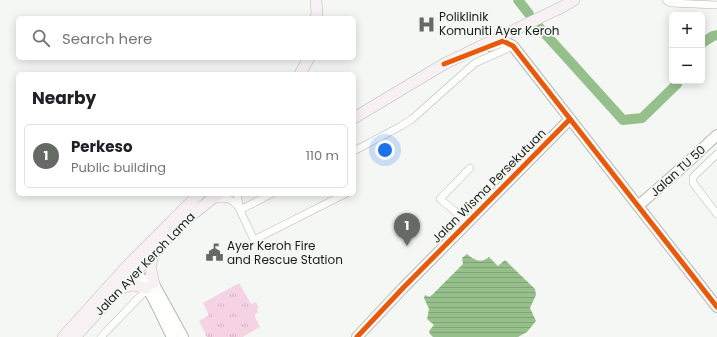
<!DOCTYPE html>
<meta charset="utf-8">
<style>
:root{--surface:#fff;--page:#f2f2f2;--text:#202124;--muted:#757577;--line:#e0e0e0;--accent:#676966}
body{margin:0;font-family:Poppins,sans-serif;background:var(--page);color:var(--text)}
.controls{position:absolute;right:12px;top:12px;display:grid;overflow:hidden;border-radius:6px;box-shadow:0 2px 10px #0003}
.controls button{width:36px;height:36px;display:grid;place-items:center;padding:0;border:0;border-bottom:1px solid var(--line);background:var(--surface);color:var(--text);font:20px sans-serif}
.you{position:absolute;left:385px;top:150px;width:14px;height:14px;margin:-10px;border:3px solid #fff;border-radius:50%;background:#1a73e8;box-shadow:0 0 0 6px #1a73e833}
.badge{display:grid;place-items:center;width:26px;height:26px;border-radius:50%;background:var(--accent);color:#fff;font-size:13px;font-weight:700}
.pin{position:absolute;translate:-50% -33px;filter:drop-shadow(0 1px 2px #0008)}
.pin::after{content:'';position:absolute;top:21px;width:14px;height:12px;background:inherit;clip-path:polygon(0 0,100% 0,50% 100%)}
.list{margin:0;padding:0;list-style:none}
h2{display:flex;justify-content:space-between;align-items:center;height:52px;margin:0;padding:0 16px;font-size:17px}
h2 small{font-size:13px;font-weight:400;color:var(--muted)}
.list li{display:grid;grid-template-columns:26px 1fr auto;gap:12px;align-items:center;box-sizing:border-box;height:64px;margin:0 8px 8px;padding:0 8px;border:1px solid var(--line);border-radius:6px}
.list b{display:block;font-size:15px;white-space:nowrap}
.list p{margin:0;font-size:13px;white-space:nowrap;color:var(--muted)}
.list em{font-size:13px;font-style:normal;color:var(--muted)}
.icon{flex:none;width:22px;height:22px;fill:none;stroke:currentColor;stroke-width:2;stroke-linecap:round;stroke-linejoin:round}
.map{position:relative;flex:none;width:717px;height:337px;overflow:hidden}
.search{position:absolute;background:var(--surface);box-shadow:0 2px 10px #0003;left:16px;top:16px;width:340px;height:44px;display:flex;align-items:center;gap:10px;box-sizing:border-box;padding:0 14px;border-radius:6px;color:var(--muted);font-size:15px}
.panel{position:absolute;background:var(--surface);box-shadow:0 2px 10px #0003;left:16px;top:72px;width:340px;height:124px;border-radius:6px}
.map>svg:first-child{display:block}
.grass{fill:url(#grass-tufts)}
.water{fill:url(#water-rules)}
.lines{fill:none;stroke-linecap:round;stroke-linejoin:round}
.river{stroke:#96c08b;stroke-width:10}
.street-casing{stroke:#b6b8b5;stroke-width:8}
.secondary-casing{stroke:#b6b8b5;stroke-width:12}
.primary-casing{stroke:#c2b9bd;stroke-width:12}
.street{stroke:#fefefd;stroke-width:7}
.secondary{stroke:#fefefd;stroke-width:10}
.primary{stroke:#f7f1f4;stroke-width:11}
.cycleway-casing{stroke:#f4f8f3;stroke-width:8}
.cycleway{stroke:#e8590c;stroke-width:5}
.labels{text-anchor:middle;stroke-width:3.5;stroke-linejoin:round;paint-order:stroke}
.poi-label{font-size:12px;fill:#1a1c1a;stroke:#f4f8f3;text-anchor:start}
.street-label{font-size:12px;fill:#1a1c1a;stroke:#f4f8f3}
</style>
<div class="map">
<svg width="717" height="337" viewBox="0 0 717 337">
<defs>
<pattern id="grass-tufts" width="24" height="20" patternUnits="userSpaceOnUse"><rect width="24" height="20" fill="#f6d3e4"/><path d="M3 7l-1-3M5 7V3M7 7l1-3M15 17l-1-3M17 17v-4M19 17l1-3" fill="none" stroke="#d2b5c3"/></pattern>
<pattern id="water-rules" width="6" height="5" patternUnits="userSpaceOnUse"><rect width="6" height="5" fill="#96c08b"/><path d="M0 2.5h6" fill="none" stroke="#81a477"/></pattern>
</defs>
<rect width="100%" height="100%" fill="#f5f7f4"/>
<path class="grass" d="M239,283l12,21 5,-2 3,6 -2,1 1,3 -4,3 6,12 -17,10h-36l-8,-16 10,-6 -6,-12z"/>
<path class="water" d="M467,254c7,6 14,10 22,3l9,9 7,-6 30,29 1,6 -6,13 6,13 -9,11 -9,5h-85l-3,-3 -1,-3 5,-6 -7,-6 2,-10 -5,-11 1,-3 4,2 3,-2 31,-31 -1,-6z"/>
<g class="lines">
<g class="river">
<path d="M518,0l11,14"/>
<path d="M539,27l84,93 19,-2 35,-34 1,-3"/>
<path d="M702,43l11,-7 4,-1"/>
</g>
<defs>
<g id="street">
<path d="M666,0l4,3 47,2"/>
<path d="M354,151l47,-25 11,-7 63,-56 38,-17"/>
<path d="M717,154l-24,23v6l24,31"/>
<path d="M237,194l3,16 14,30 91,-46"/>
<path d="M214,199c12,-2 18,-1 25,9"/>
<path d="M240,210l31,-16"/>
<path d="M468,222l-28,-23 30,-31"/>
<path d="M101,337l48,-50"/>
</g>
<g id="secondary">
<path d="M490,46l13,-5 10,5 204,261"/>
<path d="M638,206l49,-43 30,-28"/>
<path d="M131,266c17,17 30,50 41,71"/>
<path d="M150,277l33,60"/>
<path d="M357,337l46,-49 167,-169"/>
</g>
<g id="primary">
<path d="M316,0l1,13 -1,5"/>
<path d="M300,74l9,-16"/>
<path d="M354,118l90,-54 120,-58 10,-6"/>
<path d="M154,283l-4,-17 4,-13"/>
<path d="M119,289l14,-4 13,3"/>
<path d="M63,337l66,-73 70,-70"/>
<path d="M75,337l44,-48 63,-66 36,-29"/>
</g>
</defs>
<use href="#street" class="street-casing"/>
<use href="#secondary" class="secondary-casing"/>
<use href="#primary" class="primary-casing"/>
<use href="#street" class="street"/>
<use href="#secondary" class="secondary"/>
<use href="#primary" class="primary"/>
<defs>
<g id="cycleway">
<path d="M444,64l59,-23 10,5 204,261"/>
<path d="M357,337l46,-49 167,-169"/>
</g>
</defs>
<use href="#cycleway" class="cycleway-casing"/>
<use href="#cycleway" class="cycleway"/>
</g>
<defs>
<symbol id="hospital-bare" viewBox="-9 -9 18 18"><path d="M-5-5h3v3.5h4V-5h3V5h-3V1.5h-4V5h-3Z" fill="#676966" stroke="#f4f8f3" stroke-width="2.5" paint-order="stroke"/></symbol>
<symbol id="civic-bare" viewBox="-9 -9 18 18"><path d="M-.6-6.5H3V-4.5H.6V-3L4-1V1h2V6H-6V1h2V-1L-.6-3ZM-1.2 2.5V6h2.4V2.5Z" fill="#676966" stroke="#f4f8f3" stroke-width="2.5" paint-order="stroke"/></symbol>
</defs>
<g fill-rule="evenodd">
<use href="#hospital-bare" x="414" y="12" width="25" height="25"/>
<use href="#civic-bare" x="202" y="240" width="25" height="25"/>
</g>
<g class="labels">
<g class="poi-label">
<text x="439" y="21">Poliklinik<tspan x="439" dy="14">Komuniti Ayer Keroh</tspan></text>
<text x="227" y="250">Ayer Keroh Fire<tspan x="227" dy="14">and Rescue Station</tspan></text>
</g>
<g class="street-label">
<text transform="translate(678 171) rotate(-42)" y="4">Jalan TU 50</text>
<text transform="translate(489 186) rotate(-45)" y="4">Jalan Wisma Persekutuan</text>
<text transform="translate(145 264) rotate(-46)" y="4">Jalan Ayer Keroh Lama</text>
</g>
</g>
</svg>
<div class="controls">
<button>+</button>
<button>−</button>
</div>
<div class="you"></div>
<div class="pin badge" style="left:407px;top:246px">1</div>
<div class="search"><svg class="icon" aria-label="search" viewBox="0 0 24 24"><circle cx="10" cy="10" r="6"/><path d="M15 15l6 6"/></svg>Search here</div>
<section class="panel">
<h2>Nearby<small></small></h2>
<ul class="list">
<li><span class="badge">1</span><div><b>Perkeso</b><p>Public building</p></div><em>110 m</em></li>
</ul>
</section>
</div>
